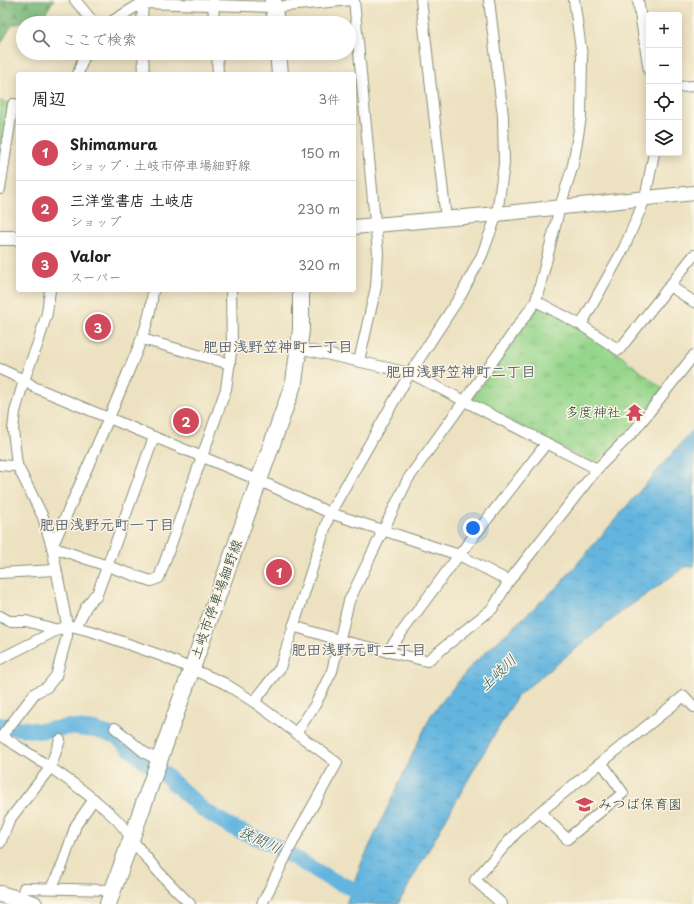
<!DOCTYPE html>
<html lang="ja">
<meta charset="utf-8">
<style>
:root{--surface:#fff;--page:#f6f6f6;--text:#202124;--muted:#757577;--line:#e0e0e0;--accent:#d1495b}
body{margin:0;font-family:"Playpen Sans","Klee One",sans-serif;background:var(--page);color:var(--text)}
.controls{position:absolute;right:12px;top:12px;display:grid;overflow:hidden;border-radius:4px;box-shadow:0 2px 10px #0003}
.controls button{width:36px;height:36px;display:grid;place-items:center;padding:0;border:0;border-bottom:1px solid var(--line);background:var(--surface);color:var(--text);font:20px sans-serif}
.you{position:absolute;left:473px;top:528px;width:14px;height:14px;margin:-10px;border:3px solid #fff;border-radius:50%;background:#1a73e8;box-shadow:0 0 0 6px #1a73e833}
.badge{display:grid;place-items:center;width:26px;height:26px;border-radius:50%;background:var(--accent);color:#fff;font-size:13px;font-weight:700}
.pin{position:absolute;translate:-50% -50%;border:2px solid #fff;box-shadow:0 1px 4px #0006}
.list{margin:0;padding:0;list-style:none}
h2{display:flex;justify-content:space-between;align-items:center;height:52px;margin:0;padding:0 16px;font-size:17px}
h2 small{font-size:13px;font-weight:400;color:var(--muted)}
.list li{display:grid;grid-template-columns:26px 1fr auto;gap:12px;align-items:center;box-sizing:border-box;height:56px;padding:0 16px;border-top:1px solid var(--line)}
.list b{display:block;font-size:15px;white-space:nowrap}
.list p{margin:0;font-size:13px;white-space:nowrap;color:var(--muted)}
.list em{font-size:13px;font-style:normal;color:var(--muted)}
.icon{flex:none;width:22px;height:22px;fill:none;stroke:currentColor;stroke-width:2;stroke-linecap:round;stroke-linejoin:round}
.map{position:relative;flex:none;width:694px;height:904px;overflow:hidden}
.search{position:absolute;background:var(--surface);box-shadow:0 2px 10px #0003;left:16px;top:16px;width:340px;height:44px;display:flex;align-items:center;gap:10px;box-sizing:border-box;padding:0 14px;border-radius:22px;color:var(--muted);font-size:15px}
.panel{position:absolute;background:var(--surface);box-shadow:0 2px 10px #0003;left:16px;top:72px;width:340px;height:220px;border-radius:4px}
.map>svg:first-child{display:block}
.forest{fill:url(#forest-firs);stroke:#4c7a56}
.park{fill:url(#park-tufts);stroke:#5a8a60}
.water{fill:url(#water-ripples);stroke:#42798a}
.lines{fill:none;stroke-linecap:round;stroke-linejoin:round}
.river{stroke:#64b5df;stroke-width:16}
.street-casing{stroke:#868f7a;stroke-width:12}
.secondary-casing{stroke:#868f7a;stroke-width:16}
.primary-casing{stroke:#868f7a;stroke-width:18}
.street{stroke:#fff;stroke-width:10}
.secondary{stroke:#fff;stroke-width:14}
.primary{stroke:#fff;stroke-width:16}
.labels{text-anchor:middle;stroke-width:3;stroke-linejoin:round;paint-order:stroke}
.poi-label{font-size:14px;fill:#1f3d34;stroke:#fcf5e5;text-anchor:end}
.street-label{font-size:14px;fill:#1f3d34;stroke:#fcf5e5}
.neighbourhood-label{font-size:15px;font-weight:bold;fill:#586474;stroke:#fcf5e5}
.water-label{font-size:15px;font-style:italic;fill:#305b5f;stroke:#fcf5e5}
</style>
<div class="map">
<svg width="694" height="904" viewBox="0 0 694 904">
<defs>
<pattern id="forest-firs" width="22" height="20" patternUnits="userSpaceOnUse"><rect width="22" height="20" fill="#78b778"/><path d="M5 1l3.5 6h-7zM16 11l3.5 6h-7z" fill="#629663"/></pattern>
<pattern id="park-tufts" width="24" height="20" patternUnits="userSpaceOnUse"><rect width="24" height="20" fill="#96d68c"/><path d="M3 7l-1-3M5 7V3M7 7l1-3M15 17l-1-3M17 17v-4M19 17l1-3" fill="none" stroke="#7aaf73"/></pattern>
<pattern id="water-ripples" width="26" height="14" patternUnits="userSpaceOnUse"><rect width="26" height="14" fill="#64b5df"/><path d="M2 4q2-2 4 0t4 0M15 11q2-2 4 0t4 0" fill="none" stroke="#5294b6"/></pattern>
</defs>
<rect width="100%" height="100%" fill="#fcf5e5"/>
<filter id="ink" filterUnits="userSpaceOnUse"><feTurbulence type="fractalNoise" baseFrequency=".025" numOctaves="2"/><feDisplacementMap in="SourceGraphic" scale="8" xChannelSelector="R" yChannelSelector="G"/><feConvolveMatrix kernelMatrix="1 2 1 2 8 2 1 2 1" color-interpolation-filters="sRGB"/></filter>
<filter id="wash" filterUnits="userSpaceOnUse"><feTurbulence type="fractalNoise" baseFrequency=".012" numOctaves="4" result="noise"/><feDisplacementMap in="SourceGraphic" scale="16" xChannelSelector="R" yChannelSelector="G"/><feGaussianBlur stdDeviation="0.9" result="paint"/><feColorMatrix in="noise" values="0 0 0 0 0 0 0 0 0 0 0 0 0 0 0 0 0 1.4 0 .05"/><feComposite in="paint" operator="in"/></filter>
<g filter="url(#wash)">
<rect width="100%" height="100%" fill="#ece1c0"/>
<path class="forest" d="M0,0h54l-12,18 -30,7 -12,20z"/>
<g class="park">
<path d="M0,101l9,2 -9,61z"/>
<path d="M541,304l52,30 70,55 -31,40 -39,35 -122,-64z"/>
</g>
<path class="water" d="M694,428v138l-9,1 -61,43 -106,85 -41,69 -79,140h-52l16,-42 69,-147 41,-50 87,-80z"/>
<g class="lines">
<g class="river">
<path d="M0,725l39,6 30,-4 26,3 22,7 30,26"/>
<path d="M163,773l39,36 31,19 40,17 57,34 35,15"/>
</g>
</g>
</g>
<g filter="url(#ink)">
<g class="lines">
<defs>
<g id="street">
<path d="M75,0l19,23"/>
<path d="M213,0l1,23"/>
<path d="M354,0l24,253 -2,34 -17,74"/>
<path d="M421,0l25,219"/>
<path d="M638,0l11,71"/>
<path d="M109,23l33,-20 132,4 78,-7"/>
<path d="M142,23l1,-23"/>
<path d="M143,53l1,21"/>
<path d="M217,53l1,21"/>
<path d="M78,74l7,-21"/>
<path d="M679,87l15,-1"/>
<path d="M0,189l13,-85 5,1"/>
<path d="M670,286l24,16"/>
<path d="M50,290l-3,23 -9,30 -14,37 -9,32 -2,18 4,35 26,52 9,30 15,78v11l-11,40 -9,11 -12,6 -33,43c38,25 78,49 112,81 13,12 20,27 32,40 13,17 29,32 44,47"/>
<path d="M153,290c-2,33 -17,62 -29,92 -23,56 -48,111 -72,165l99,34 8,-3 67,-189 6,-43 -1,-56"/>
<path d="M536,301l45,24 38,25 75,-95"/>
<path d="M581,325l43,-77 21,-49 9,-46"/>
<path d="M142,339l88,25"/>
<path d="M299,348l111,25 187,96"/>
<path d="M0,369l24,11 10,7 224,93 72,33 129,42 50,26"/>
<path d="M0,465l11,1 6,-1"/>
<path d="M0,573l55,-3"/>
<path d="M0,616l9,5h17l32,9"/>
<path d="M293,626l46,14 88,21 66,-53 16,-27 88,-112 38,-39 59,-75"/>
<path d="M76,627l10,-20 8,-11 2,1 58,-160"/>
<path d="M387,652l72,-97 87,-111"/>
<path d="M0,659l67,-34 27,7 68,24 62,27 30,19 83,61 -40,71 -35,70"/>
<path d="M254,702l26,-34 50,-155 80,-140 51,-78 21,-40 15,-41 7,-50 -1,-48 -14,-116"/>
<path d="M115,728l30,25 14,7"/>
<path d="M296,733l19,-28 17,-34 17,-70 59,-122 128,-178 24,-94 13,-42 8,-48 1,-61 -8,-56"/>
<path d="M540,812l27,27 56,-46 -21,-30"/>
<path d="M0,843l10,-24 40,-51 10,-28"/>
<path d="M51,888l11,-22 14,-41 18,-26"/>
<path d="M21,899l3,-11 88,2"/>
<path d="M502,904l-27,-24 41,-47 24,-21 144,-116 10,11"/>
</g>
<g id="secondary">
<path d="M354,227l143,-13 197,-21"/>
<path d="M0,238h18"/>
</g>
<g id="primary">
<path d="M273,0l3,23"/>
<path d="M278,53l2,21"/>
<path d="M0,894l34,10"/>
<path d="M108,904l186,-522 7,-52v-40"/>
</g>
</defs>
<use href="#street" class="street-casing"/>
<use href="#secondary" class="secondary-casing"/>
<use href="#primary" class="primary-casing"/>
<use href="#street" class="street"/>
<use href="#secondary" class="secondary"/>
<use href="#primary" class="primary"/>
</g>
</g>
<defs>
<symbol id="temple-bare" viewBox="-9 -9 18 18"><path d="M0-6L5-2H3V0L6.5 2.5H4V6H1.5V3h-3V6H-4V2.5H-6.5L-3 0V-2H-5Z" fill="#d1495b" stroke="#fcf5e5" stroke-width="2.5" paint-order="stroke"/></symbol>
<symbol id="school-bare" viewBox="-9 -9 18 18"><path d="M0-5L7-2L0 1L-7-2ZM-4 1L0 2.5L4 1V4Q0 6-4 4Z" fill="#d1495b" stroke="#fcf5e5" stroke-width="2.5" paint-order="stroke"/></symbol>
</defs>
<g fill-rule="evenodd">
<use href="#temple-bare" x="622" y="400" width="25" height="25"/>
<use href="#school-bare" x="572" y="792" width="25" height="25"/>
</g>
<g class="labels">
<g class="poi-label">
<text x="621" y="417">多度神社</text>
<text x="598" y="809" text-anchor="start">みつば保育園</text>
</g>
<g class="street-label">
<text transform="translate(216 599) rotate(-70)" y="5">土岐市停車場細野線</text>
</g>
<g class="neighbourhood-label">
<text x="278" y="352">肥田浅野笠神町一丁目</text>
<text x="461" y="377">肥田浅野笠神町二丁目</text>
<text x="107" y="530">肥田浅野元町一丁目</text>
<text x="359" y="655">肥田浅野元町二丁目</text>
</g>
<g class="water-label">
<text transform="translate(498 673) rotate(-44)" y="5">土岐川</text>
<text transform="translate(260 840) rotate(25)" y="5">狭間川</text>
</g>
</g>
</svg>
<div class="controls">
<button>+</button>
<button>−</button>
<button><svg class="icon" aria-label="locate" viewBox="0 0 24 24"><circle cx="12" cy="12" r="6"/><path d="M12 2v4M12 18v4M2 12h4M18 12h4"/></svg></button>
<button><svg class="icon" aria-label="layers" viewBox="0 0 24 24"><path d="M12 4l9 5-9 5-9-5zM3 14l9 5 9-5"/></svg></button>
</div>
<div class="you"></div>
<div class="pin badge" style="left:279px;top:572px">1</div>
<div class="pin badge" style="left:186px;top:421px">2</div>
<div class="pin badge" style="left:98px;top:327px">3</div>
<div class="search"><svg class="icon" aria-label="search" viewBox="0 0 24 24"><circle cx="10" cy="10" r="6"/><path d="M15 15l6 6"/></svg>ここで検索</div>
<section class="panel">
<h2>周辺<small>3件</small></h2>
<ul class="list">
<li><span class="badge">1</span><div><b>Shimamura</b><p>ショップ · 土岐市停車場細野線</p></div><em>150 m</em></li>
<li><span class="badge">2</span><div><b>三洋堂書店 土岐店</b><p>ショップ</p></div><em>230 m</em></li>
<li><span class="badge">3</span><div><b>Valor</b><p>スーパー</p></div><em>320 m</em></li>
</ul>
</section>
</div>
